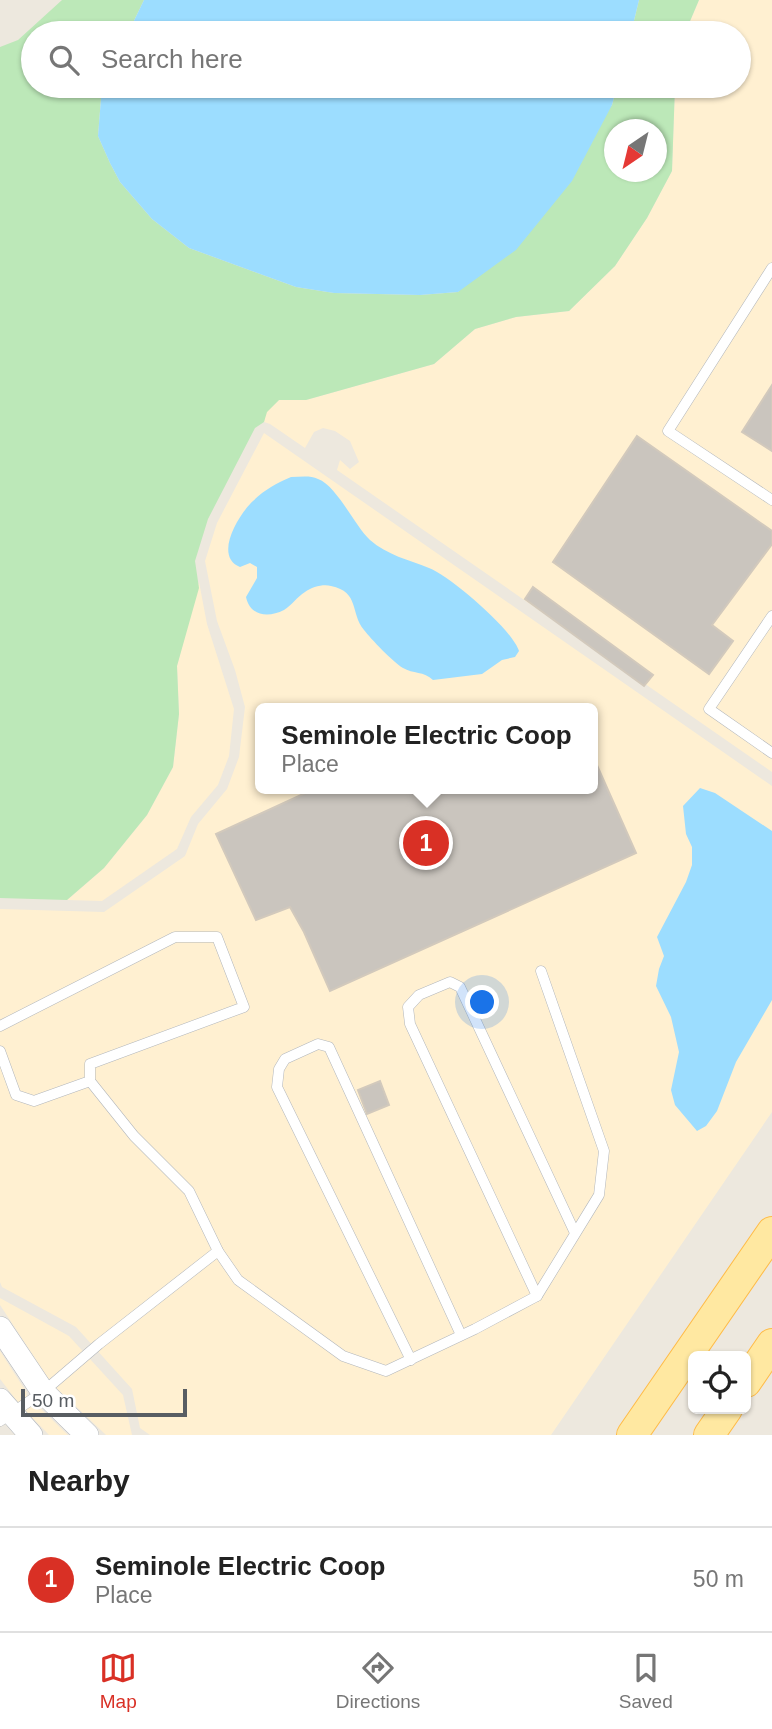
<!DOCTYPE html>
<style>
:root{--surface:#fff;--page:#f2f2f2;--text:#222;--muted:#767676;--line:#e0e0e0;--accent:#d93025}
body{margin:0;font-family:Helvetica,sans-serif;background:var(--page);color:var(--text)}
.controls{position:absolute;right:21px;bottom:21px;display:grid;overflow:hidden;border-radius:10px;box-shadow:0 2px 5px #0004}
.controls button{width:63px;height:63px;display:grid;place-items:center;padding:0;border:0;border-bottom:2px solid var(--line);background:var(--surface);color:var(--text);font:35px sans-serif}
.compass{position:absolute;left:604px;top:119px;width:63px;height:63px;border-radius:50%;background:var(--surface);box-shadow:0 2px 5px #0004;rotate:215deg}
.scale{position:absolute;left:21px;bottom:18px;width:166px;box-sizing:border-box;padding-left:7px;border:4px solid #585d62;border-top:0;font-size:19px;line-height:24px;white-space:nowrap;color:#585d62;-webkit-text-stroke:5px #fff;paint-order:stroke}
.you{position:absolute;left:483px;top:1003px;width:24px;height:24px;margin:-18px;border:5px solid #fff;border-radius:50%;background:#1a73e8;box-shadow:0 0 0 10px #1a73e833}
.badge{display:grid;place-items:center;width:46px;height:46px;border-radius:50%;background:var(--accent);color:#fff;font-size:23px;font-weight:700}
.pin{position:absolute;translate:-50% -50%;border:4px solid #fff;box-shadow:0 2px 7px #0006}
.popup{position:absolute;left:255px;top:703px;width:343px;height:91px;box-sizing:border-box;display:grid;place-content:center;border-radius:10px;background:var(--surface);filter:drop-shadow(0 2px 5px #0005);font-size:23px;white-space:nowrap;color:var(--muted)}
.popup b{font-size:26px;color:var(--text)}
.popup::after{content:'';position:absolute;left:50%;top:100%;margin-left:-14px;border:14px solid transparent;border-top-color:var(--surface)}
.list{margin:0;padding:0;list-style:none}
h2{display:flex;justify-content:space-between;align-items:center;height:91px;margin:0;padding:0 28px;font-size:30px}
h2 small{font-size:23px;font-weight:400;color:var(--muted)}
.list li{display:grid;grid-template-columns:46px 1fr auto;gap:21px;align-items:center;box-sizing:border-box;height:105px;padding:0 28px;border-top:2px solid var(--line)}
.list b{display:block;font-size:26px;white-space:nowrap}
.list p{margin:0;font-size:23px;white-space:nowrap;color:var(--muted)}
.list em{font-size:23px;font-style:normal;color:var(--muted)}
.icon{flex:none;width:38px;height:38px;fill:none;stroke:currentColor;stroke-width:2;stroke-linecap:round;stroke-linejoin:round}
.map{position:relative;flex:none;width:772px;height:1435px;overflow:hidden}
.search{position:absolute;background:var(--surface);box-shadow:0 2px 5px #0004;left:21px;right:21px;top:21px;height:77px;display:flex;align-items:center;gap:18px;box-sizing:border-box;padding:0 24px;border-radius:38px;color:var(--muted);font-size:26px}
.sheet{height:196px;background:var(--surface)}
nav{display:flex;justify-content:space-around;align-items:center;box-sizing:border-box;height:98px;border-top:2px solid var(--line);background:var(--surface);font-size:19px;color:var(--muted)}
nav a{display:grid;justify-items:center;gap:4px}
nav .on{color:var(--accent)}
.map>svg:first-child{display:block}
.commercial{fill:#fff0d1;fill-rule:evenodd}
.green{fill:#bce8b8;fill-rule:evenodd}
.water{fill:#9cddff}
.building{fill:#cac5be;stroke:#d2c9bc;stroke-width:2}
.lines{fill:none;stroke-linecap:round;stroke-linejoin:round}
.service-casing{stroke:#b2b6bb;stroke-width:11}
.tertiary-casing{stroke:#b2b6bb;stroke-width:24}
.primary-casing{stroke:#ffbb46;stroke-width:32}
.service{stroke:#fff;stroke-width:10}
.tertiary{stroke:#fff;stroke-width:23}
.primary{stroke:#ffe8a1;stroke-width:30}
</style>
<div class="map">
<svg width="772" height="1435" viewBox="0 0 772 1435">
<rect width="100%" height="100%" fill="#ede8de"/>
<g class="commercial">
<path d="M699,0h73v772l-435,-302 3,-10 10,9 9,-7 -9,-21 -15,-10 -12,-3 -9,4 -9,16 -35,-24 -6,-2 2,-10 13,-12h27l128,-36 41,-35 41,-12 53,-6 46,-45 32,-48 25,-47 3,-85h64v-53h-54z"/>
<path d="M264,433l508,353v326l-221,323h-401l-10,-7 -8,-39 -56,-62 -74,-40 -2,-5v-373l104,3 81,-56 13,-32 29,-35 12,-32 6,-50 -10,-37 -18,-49 -12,-60 12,-38zM260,708h332v81h-332z"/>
<path d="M199,582l8,42 27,85 -5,47 -11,29 -27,32 -14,32 -75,52 -35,-1 37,-32 43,-53 26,-48 6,-53 -2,-48z"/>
<path d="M0,1298l69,38 54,59 9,40h-26l-54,-51 -52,-79z"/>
<path d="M0,1351l27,42 -1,1 13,16 2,-1 27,26h-19l-29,-30 -20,-26z"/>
</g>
<g class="green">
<path d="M62,0h82l-16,33h-95v53h69l-4,50 12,27 10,19 32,37 37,29 107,39 38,6 86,2 38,-3 154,-187 5,-19h58l-3,85 -25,47 -32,48 -46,45 -53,6 -41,12 -41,35 -128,36h-27l-12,12 -3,10 -9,6 -47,91 -13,42 4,27 -22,78 2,48 -6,53 -26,48 -43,53 -37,32 -67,-2v-851l18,-7zM614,130h42v42h-42z"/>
<path d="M639,0h60l-14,33h-54z"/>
</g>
<g class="water">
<path d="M144,0h495l-8,33h-503z"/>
<path d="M102,86h515l-5,19 -40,76 -56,69 -58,42 -38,3 -86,-2 -38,-6 -107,-39 -37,-29 -32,-37 -10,-19 -12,-27z"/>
<path d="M291,477c9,0 19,-2 27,2 19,7 36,46 52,61 17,15 39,20 59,28 21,8 84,62 90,83l-4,6 -13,3 -20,14 -49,6c-9,-9 -20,-6 -30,-12 -10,-6 -32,-29 -39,-38 -14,-17 -4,-38 -33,-44 -8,-2 -19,1 -26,6 -8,5 -13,13 -21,18 -16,8 -34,6 -38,-13l11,-19v-11l-7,-4 -10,4c-27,-11 -1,-53 13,-66 11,-11 24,-18 38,-24z"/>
<path d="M700,788l15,5 57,38v169l-36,62 -19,49 -11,15 -9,5 -22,-26 -4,-15 8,-38 -8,-35 -15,-31 3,-17 5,-13 -7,-19 29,-55 6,-17v-18l-6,-13 -3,-28z"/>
</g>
<g class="building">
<path d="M772,385v66l-30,-19z"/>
<path d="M637,436l135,95v13l-60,81 21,16 -24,33 -156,-112z"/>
<path d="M533,587l120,88 -9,11 -119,-87z"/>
<path d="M592,754l44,99 -306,138 -26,-59 -14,-25 -34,13 -40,-86 98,-45h278z"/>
<path d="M380,1081l9,24 -22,9 -9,-24z"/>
</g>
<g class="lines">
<defs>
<g id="service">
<path d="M772,268l-104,163 104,69"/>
<path d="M772,616l-63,93 63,44"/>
<path d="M0,1026l175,-89h42l27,70 -154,57v17l44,55 55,55 29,60 20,29 105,76 43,15 89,-42 62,-33 62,-101 5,-44 -63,-180"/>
<path d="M0,1051l16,44 18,6 56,-20"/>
<path d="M537,1296l-127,-272 -2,-17 11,-12 31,-13 10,5 115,246"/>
<path d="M411,1360l-134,-273 2,-18 6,-10 33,-15 11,3 132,288"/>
<path d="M0,1421l43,-29 56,-48 119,-93"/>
</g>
<g id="tertiary">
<path d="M0,1328l43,64 44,43"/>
<path d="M0,1400l31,35"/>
</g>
<g id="primary">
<path d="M746,1382l26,-38"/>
<path d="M632,1435l140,-203"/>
<path d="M709,1435l18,-26"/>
</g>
</defs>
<use href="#service" class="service-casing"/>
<use href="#tertiary" class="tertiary-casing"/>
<use href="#primary" class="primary-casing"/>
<use href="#service" class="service"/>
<use href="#tertiary" class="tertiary"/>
<use href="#primary" class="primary"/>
</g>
</svg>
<div class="controls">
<button><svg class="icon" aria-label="locate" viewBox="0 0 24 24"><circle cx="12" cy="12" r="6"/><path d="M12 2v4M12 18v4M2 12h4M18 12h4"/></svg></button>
</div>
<svg class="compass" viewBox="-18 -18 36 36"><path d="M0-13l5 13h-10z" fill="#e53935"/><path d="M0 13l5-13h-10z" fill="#767676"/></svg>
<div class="scale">50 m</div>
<div class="you"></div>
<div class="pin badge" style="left:426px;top:843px">1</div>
<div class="popup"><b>Seminole Electric Coop</b>Place</div>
<div class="search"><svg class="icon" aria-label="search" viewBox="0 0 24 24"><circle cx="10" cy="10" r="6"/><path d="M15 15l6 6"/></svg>Search here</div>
</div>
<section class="sheet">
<h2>Nearby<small></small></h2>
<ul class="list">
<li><span class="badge">1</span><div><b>Seminole Electric Coop</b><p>Place</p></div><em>50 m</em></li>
</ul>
</section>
<nav>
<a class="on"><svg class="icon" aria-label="map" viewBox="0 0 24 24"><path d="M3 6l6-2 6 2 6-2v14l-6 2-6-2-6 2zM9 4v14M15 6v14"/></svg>Map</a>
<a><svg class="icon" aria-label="directions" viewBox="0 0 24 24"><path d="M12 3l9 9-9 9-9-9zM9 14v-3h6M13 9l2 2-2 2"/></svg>Directions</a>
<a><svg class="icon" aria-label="saved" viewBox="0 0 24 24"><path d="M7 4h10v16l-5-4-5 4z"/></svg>Saved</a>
</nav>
